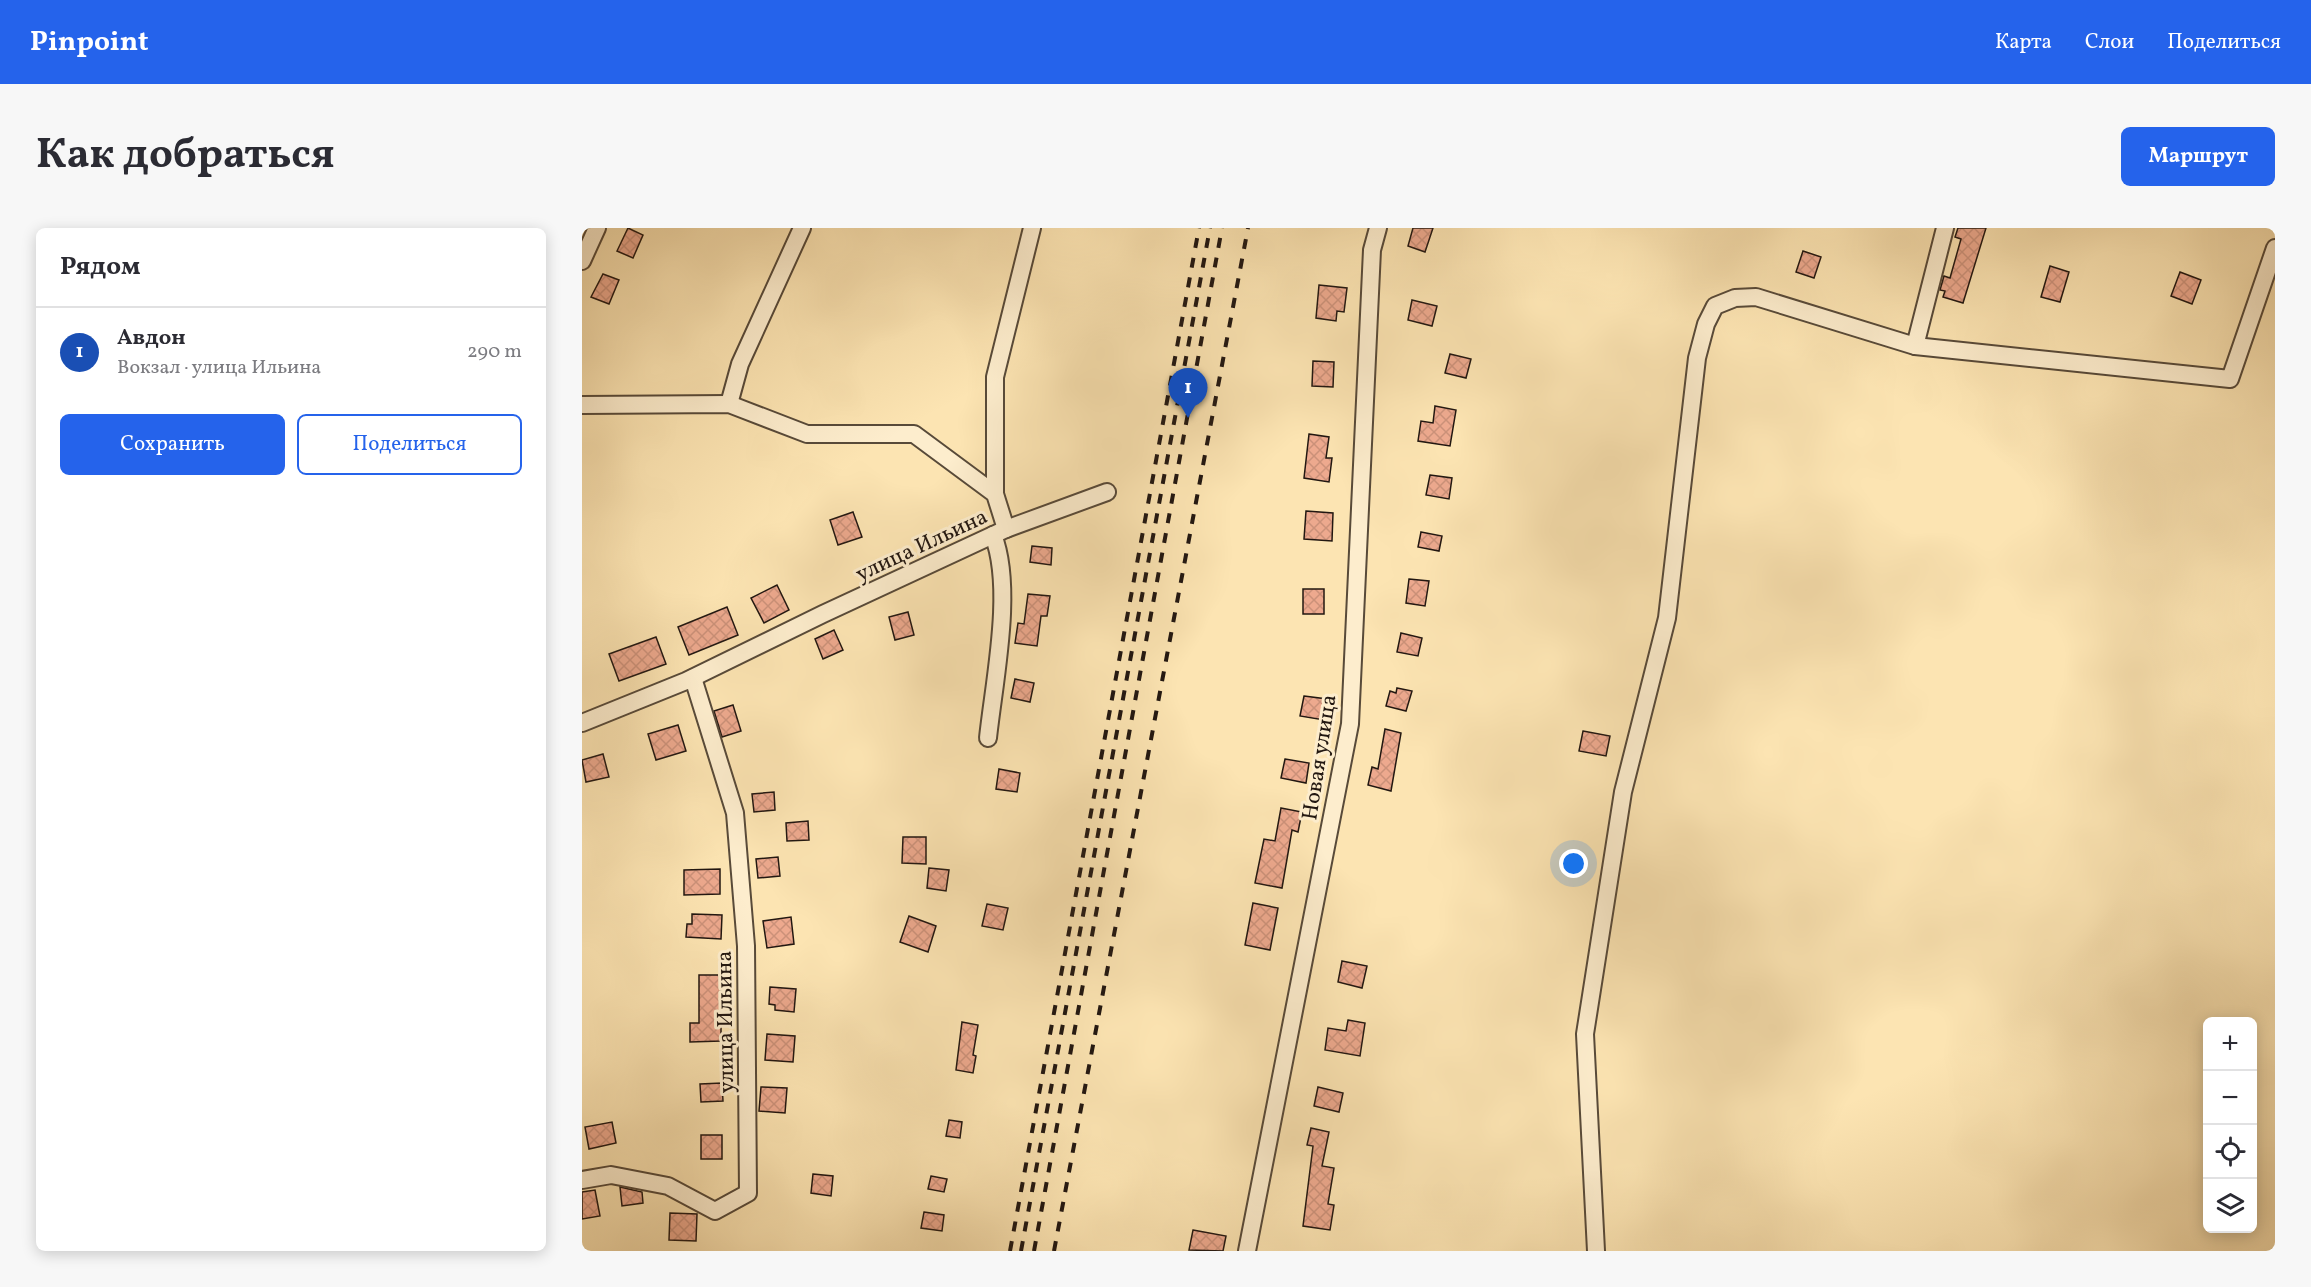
<!DOCTYPE html>
<html lang="ru">
<meta charset="utf-8">
<style>
:root{--surface:#fff;--page:#f7f7f7;--text:#2b2b33;--muted:#7c7c81;--line:#e1e1e2;--accent:#2563eb}
body{margin:0;font-family:Vollkorn,serif;background:var(--page);color:var(--text)}
.controls{position:absolute;right:18px;bottom:18px;display:grid;overflow:hidden;border-radius:9px;box-shadow:0 3px 15px #0003}
.controls button{width:54px;height:54px;display:grid;place-items:center;padding:0;border:0;border-bottom:2px solid var(--line);background:var(--surface);color:var(--text);font:30px sans-serif}
.you{position:absolute;left:992px;top:636px;width:21px;height:21px;margin:-15px;border:4px solid #fff;border-radius:50%;background:#1a73e8;box-shadow:0 0 0 9px #1a73e833}
.badge{display:grid;place-items:center;width:39px;height:39px;border-radius:50%;background:var(--accent);color:#fff;font-size:20px;font-weight:700}
.pin{position:absolute;translate:-50% -50px;filter:drop-shadow(0 2px 3px #0008)}
.pin::after{content:'';position:absolute;top:32px;width:21px;height:18px;background:inherit;clip-path:polygon(0 0,100% 0,50% 100%)}
.list{margin:0;padding:0;list-style:none}
h2{display:flex;justify-content:space-between;align-items:center;height:78px;margin:0;padding:0 24px;font-size:26px}
h2 small{font-size:20px;font-weight:400;color:var(--muted)}
.list li{display:grid;grid-template-columns:39px 1fr auto;gap:18px;align-items:center;box-sizing:border-box;height:90px;padding:0 24px;border-top:2px solid var(--line)}
.list b{display:block;font-size:22px;white-space:nowrap}
.list p{margin:0;font-size:20px;white-space:nowrap;color:var(--muted)}
.list em{font-size:20px;font-style:normal;color:var(--muted)}
.actions{display:flex;gap:12px;padding:18px 24px}
.actions a{flex:1;padding:14px 0;border:2px solid var(--accent);border-radius:9px;text-align:center;font-size:21px;color:var(--accent)}
.actions .main{background:var(--accent);color:#fff}
.icon{flex:none;width:33px;height:33px;fill:none;stroke:currentColor;stroke-width:2;stroke-linecap:round;stroke-linejoin:round}
.map{position:relative;flex:none;width:1693px;height:1023px;overflow:hidden;border-radius:9px}
header{display:flex;align-items:center;gap:36px;box-sizing:border-box;height:84px;padding:0 30px;background:var(--accent);color:#fff}
header strong{font-size:28px}
nav{display:flex;gap:33px;margin-inline-start:auto;font-size:21px}
.intro{display:flex;align-items:center;justify-content:space-between;box-sizing:border-box;height:144px;padding:0 36px}
h1{margin:0;font-size:42px}
.button{padding:15px 27px;border-radius:9px;background:var(--accent);color:#fff;font-size:21px;font-weight:700}
main{display:flex;gap:36px;padding:0 36px}
aside{flex:1;background:var(--surface);border-radius:9px;box-shadow:0 3px 15px #0003}
.map>svg:first-child{display:block}
.building{fill:url(#building-cross-hatch);stroke:#221711;stroke-width:1.5}
.lines{fill:none;stroke-linecap:round;stroke-linejoin:round}
.minor-casing{stroke:#584a39;stroke-width:20}
.minor{stroke:#fdedcd;stroke-width:16}
.rail{stroke:#221711;stroke-width:4;stroke-dasharray:10 10;stroke-linecap:butt}
.labels{text-anchor:middle;stroke-width:6;stroke-linejoin:round;paint-order:stroke}
.street-label{font-size:22px;fill:#221711;stroke:#fdedcd}
</style>
<header>
<strong>Pinpoint</strong>
<nav><a>Карта</a><a>Слои</a><a>Поделиться</a></nav>
</header>
<div class="intro"><h1>Как добраться</h1><a class="button">Маршрут</a></div>
<main>
<aside>
<h2>Рядом<small></small></h2>
<ul class="list">
<li><span class="badge" style="background:#1a4fb4">1</span><div><b>Авдон</b><p>Вокзал · улица Ильина</p></div><em>290 m</em></li>
</ul>
<div class="actions"><a class="main">Сохранить</a><a>Поделиться</a></div>
</aside>
<div class="map">
<svg width="1693" height="1023" viewBox="0 0 1693 1023">
<defs>
<pattern id="building-cross-hatch" width="8" height="8" patternUnits="userSpaceOnUse" patternTransform="scale(1.5)"><rect width="8" height="8" fill="#eda98e"/><path d="M0 0l8 8M0 8l8-8" fill="none" stroke="#cb9179"/></pattern>
</defs>
<rect width="100%" height="100%" fill="#fce4b2"/>
<filter id="stains"><feTurbulence type="fractalNoise" baseFrequency=".00333" numOctaves="4"/><feColorMatrix values="0 0 0 0 .2 0 0 0 0 .09 0 0 0 0 .02 0 0 0 .5 -.17"/></filter>
<radialGradient id="worn" r=".72"><stop offset=".6" stop-color="#630" stop-opacity="0"/><stop offset="1" stop-color="#630" stop-opacity=".3"/></radialGradient>
<g class="building">
<path d="M46,0l15,7 -10,23 -16,-7z"/>
<path d="M831,0h20l-8,24 -17,-6z"/>
<path d="M1376,0h28l-23,75 -20,-6 2,-6 -5,-1 4,-14 6,2 11,-39 -6,-2z"/>
<path d="M1221,23l18,6 -7,21 -18,-6z"/>
<path d="M1468,38l19,6 -9,30 -19,-5z"/>
<path d="M1598,44l21,8 -9,24 -21,-8z"/>
<path d="M21,46l16,6 -10,24 -18,-7z"/>
<path d="M737,57l28,3 -3,24 -7,-1 -1,10 -20,-3z"/>
<path d="M830,72l25,6 -5,20 -24,-6z"/>
<path d="M868,126l21,5 -5,19 -21,-5z"/>
<path d="M731,133l21,1 -1,25 -21,-1z"/>
<path d="M853,178l21,4 -6,36 -32,-5 3,-20 12,2z"/>
<path d="M727,206l20,3 -3,21h6l-3,24 -25,-4z"/>
<path d="M848,247l22,3 -3,21 -23,-4z"/>
<path d="M724,283l27,2 -1,28 -28,-2z"/>
<path d="M271,284l9,25 -24,8 -8,-25z"/>
<path d="M839,304l21,4 -3,15 -21,-4z"/>
<path d="M450,318l20,2 -1,17 -21,-3z"/>
<path d="M827,351l20,2 -4,25 -19,-3z"/>
<path d="M195,357l12,25 -25,13 -13,-25z"/>
<rect x="721" y="361" width="21" height="25"/>
<path d="M446,366l22,2 -3,20h-6l-4,30 -22,-3 3,-20 6,1z"/>
<path d="M145,379l11,28 -49,20 -11,-28z"/>
<path d="M326,384l6,23 -19,5 -6,-23z"/>
<path d="M252,402l9,20 -20,9 -8,-20z"/>
<path d="M819,405l21,5 -4,18 -21,-4z"/>
<path d="M74,409l10,27 -47,17 -10,-27z"/>
<path d="M433,451l19,4 -4,19 -19,-4z"/>
<path d="M815,460l15,3 -6,20 -20,-5 4,-15 6,2z"/>
<path d="M722,468l23,3 -3,21 -24,-4z"/>
<path d="M151,477l8,26 -19,6 -8,-26z"/>
<path d="M96,497l8,26 -30,9 -8,-26z"/>
<path d="M803,501l16,4 -10,58 -23,-6 4,-18 6,2z"/>
<path d="M1001,503l27,5 -4,20 -27,-5z"/>
<path d="M21,526l6,23 -23,5 -4,-22z"/>
<path d="M703,531l24,4 -3,20 -25,-5z"/>
<path d="M417,541l21,4 -3,19 -21,-3z"/>
<path d="M192,564l1,18 -21,2 -2,-18z"/>
<path d="M699,580l21,4 -4,20 -6,-2 -10,58 -27,-5 9,-44 11,2z"/>
<path d="M226,593l1,19 -22,1 -1,-18z"/>
<path d="M321,609h23v27l-24,-1z"/>
<path d="M196,629l2,19 -22,2 -2,-19z"/>
<path d="M347,640l20,2 -3,21 -19,-3z"/>
<path d="M138,641v25l-36,1v-25z"/>
<path d="M671,675l25,5 -8,42 -25,-5z"/>
<path d="M405,676l21,4 -5,22 -21,-4z"/>
<path d="M110,686l30,1 -1,24 -35,-2 1,-13h5z"/>
<path d="M327,688l27,10 -8,26 -28,-10z"/>
<path d="M209,689l3,27 -27,4 -4,-27z"/>
<path d="M760,733l25,5 -5,22 -24,-6z"/>
<path d="M117,747h22v66l-31,1v-19h9z"/>
<path d="M188,759l26,2 -2,23 -19,-2v-5l-6,-1z"/>
<path d="M766,792l17,3 -5,33 -35,-6 3,-22 18,3z"/>
<path d="M380,794l16,3 -5,30 3,1 -3,17 -17,-3z"/>
<path d="M185,806l28,2 -2,26 -28,-2z"/>
<path d="M140,855l1,18 -22,1 -1,-18z"/>
<path d="M179,859l26,1 -2,25 -26,-2z"/>
<path d="M736,859l25,6 -4,19 -25,-6z"/>
<path d="M367,892l13,2 -2,16 -14,-2z"/>
<path d="M30,894l4,21 -27,6 -4,-22z"/>
<path d="M729,900l18,4 -7,34 12,2 -6,36 6,1 -4,25 -27,-4 10,-80 -6,-1z"/>
<rect x="119" y="907" width="21" height="24"/>
<path d="M231,946l20,2 -2,20 -20,-3z"/>
<path d="M349,948l16,3 -3,13 -16,-3z"/>
<path d="M38,959l22,5 1,11 -21,3z"/>
<path d="M13,962l5,26 -18,3v-27z"/>
<path d="M342,984l20,3 -2,16 -21,-3z"/>
<path d="M88,985l27,1 -1,27 -27,-1z"/>
<path d="M611,1002l33,6 -3,15 -34,-1z"/>
</g>
<g class="lines">
<defs>
<g id="minor">
<path d="M1363,0l-30,118 315,33 45,-131"/>
<path d="M0,33l15,-33"/>
<path d="M147,176l11,-40 62,-136"/>
<path d="M0,177l147,-1 78,30h107l81,60 11,35"/>
<path d="M413,266v-117l37,-149"/>
<path d="M0,495l104,-42 137,-67 183,-85 101,-37"/>
<path d="M406,510c6,-57 26,-150 5,-203"/>
<path d="M0,952l29,-5 57,11 47,25 33,-18 -2,-247 -11,-133 -42,-135"/>
<path d="M665,1023l103,-527 22,-474 6,-22"/>
<path d="M1014,1023l-11,-217 38,-242 44,-174 30,-260 9,-34 9,-18 20,-8 21,-1 159,49"/>
</g>
</defs>
<use href="#minor" class="minor-casing"/>
<use href="#minor" class="minor"/>
<g class="rail">
<path d="M428,1023l189,-1023"/>
<path d="M439,1023l189,-1023"/>
<path d="M452,1023l188,-1023"/>
<path d="M472,1023l194,-1023"/>
</g>
</g>
<g class="labels">
<g class="street-label">
<text transform="translate(339 316) rotate(-25)" y="8">улица Ильина</text>
<text transform="translate(736 529) rotate(-81)" y="8">Новая улица</text>
<text transform="translate(142 794) rotate(-91)" y="8">улица Ильина</text>
</g>
</g>
<rect width="100%" height="100%" filter="url(#stains)"/>
<rect width="100%" height="100%" fill="url(#worn)"/>
</svg>
<div class="controls">
<button>+</button>
<button>−</button>
<button><svg class="icon" aria-label="locate" viewBox="0 0 24 24"><circle cx="12" cy="12" r="6"/><path d="M12 2v4M12 18v4M2 12h4M18 12h4"/></svg></button>
<button><svg class="icon" aria-label="layers" viewBox="0 0 24 24"><path d="M12 4l9 5-9 5-9-5zM3 14l9 5 9-5"/></svg></button>
</div>
<div class="you"></div>
<div class="pin badge" style="left:606px;top:190px;background:#1a4fb4">1</div>
</div>
</main>
